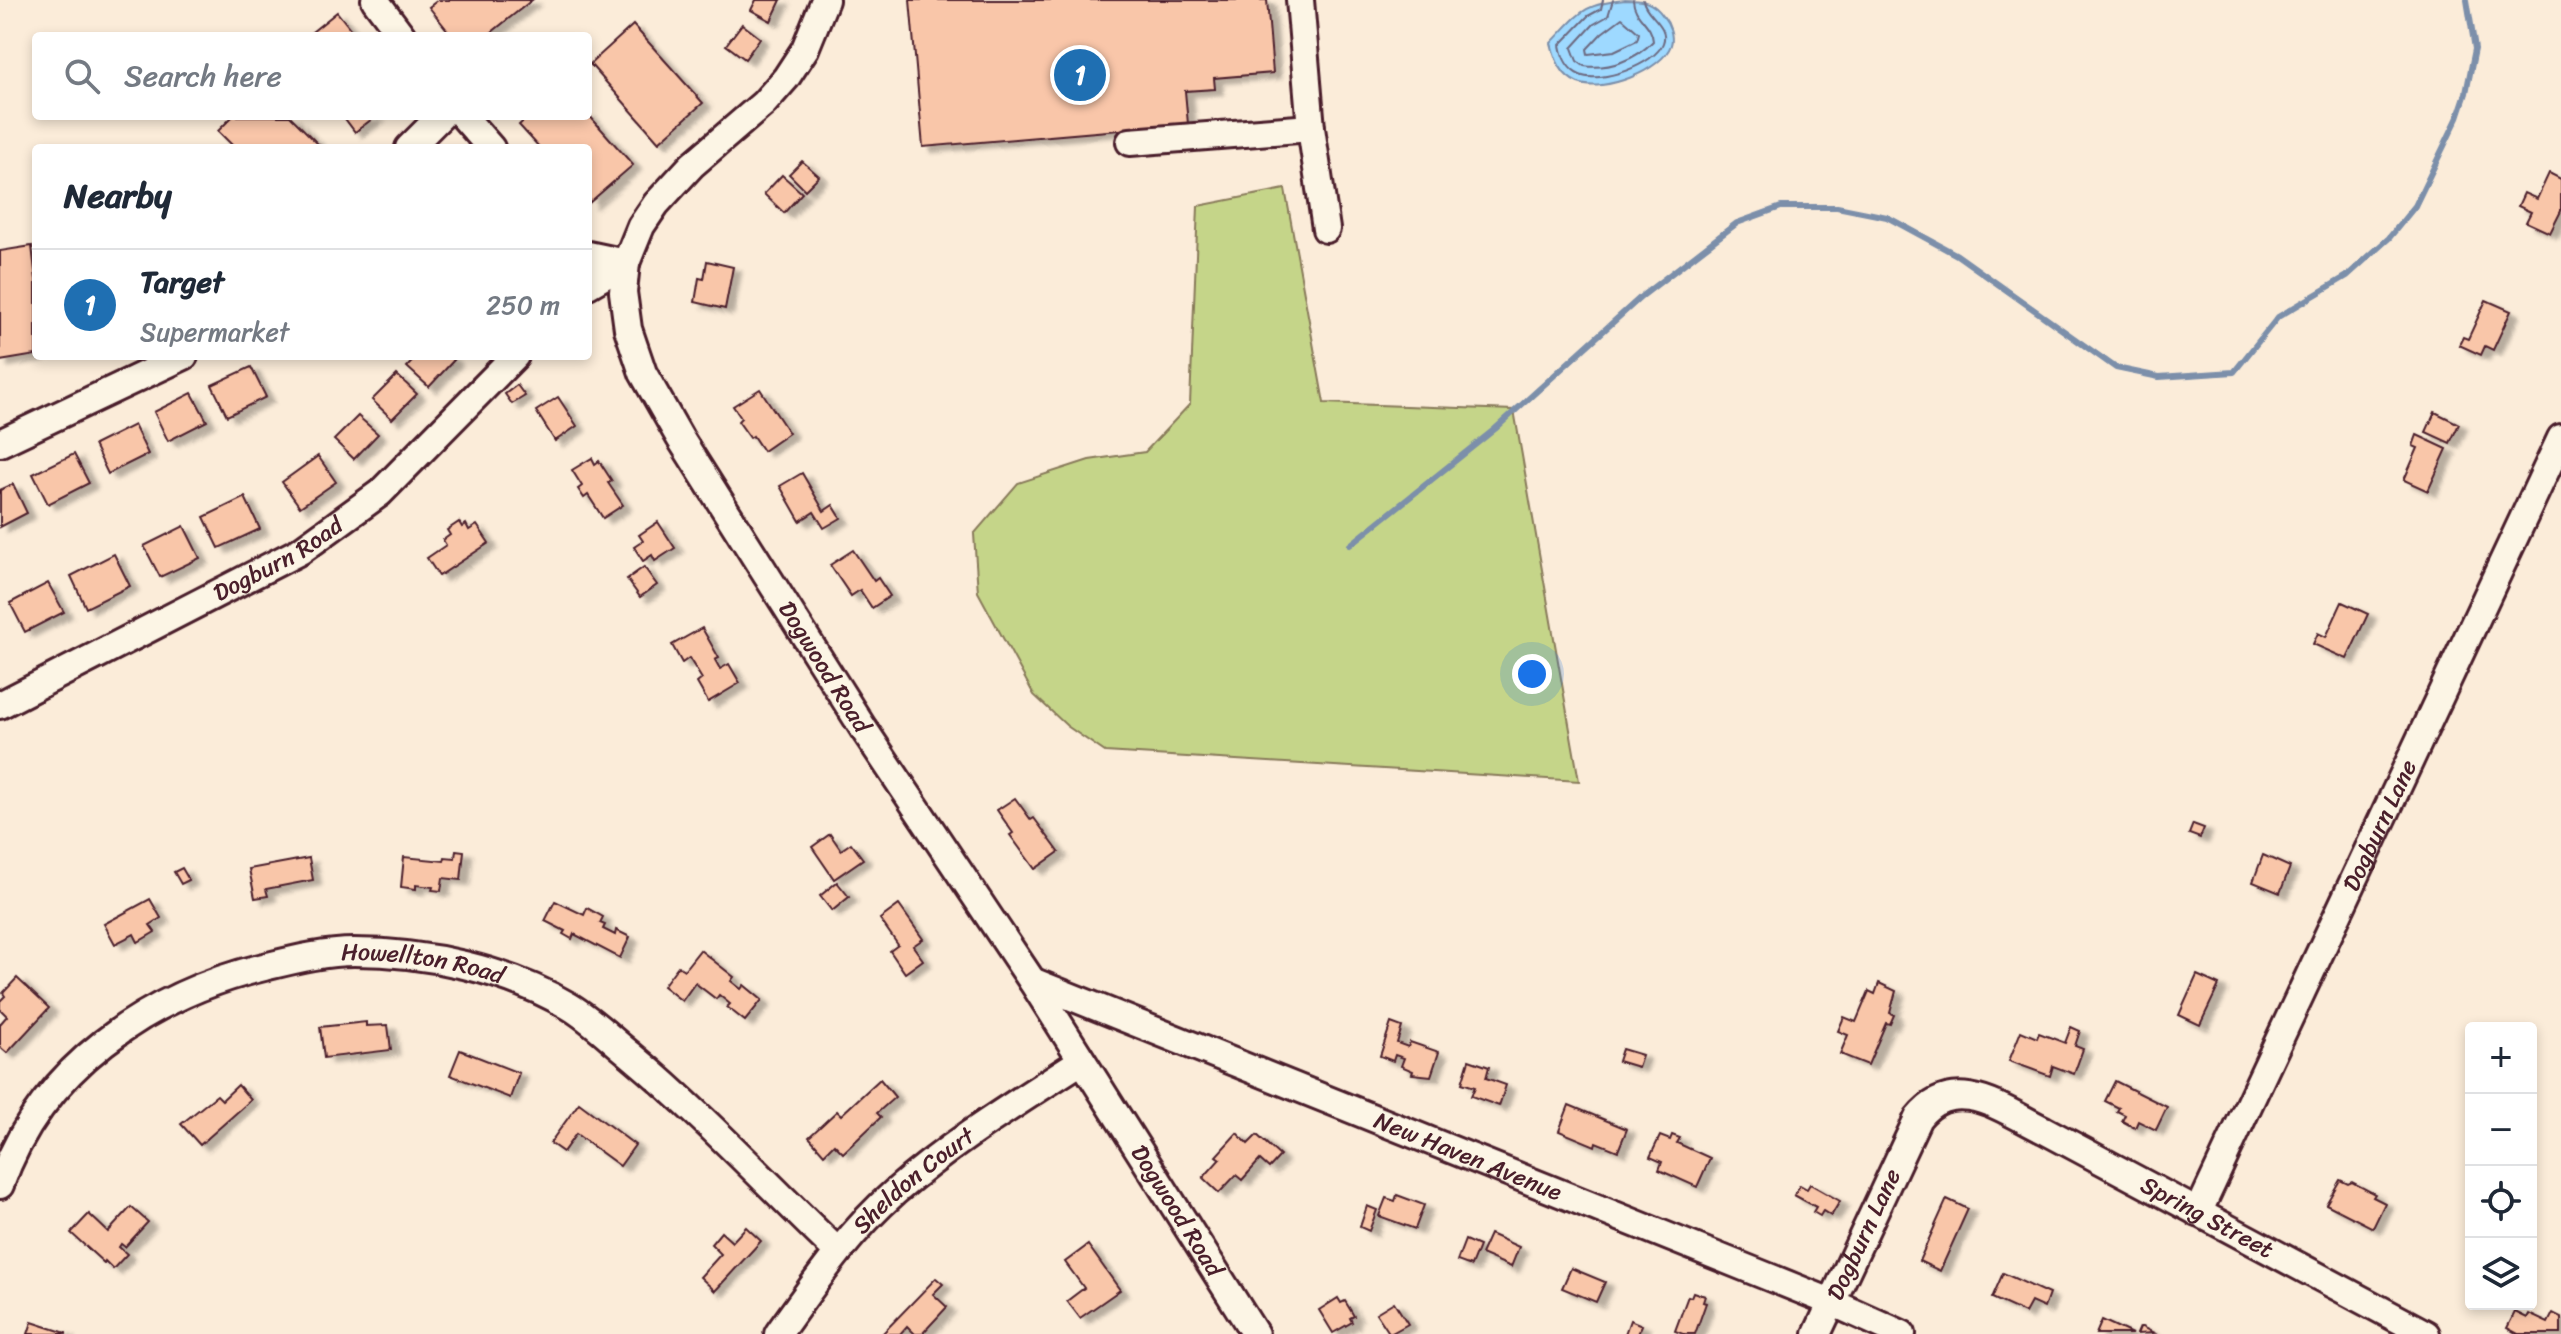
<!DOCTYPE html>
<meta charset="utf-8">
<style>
:root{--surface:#fff;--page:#f2f2f3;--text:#1f2937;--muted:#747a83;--line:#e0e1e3;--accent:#1f6fb2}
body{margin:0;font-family:Sriracha,sans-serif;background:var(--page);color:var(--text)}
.controls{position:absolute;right:24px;bottom:24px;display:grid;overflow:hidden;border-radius:8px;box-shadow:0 4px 12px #0003}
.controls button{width:72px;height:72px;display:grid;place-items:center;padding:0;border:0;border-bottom:2px solid var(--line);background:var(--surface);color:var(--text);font:40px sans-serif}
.you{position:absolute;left:1532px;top:674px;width:28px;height:28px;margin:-20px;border:6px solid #fff;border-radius:50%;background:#1a73e8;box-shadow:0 0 0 12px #1a73e833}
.badge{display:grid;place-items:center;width:52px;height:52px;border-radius:50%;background:var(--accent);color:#fff;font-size:26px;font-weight:700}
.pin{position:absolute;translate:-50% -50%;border:4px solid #fff;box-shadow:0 2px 8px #0006}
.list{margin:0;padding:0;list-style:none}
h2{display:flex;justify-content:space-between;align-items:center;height:104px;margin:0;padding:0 32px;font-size:34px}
h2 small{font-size:26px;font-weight:400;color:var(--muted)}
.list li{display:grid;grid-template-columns:52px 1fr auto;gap:24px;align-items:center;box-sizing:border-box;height:112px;padding:0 32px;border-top:2px solid var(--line)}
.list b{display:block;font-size:30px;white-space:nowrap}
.list p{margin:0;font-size:26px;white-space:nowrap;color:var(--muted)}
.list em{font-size:26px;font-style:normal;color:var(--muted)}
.icon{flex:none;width:44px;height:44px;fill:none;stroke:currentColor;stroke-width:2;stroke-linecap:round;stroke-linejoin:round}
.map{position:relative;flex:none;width:2561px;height:1334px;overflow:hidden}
.search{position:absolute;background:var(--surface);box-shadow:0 4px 12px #0003;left:32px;top:32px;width:560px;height:88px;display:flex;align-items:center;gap:20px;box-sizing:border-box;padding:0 28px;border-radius:8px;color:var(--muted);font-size:30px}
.panel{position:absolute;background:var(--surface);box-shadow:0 4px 12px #0003;left:32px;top:144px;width:560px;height:216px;border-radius:8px}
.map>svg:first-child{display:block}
.green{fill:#c5d589;stroke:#887a5a;stroke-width:2}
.water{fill:#9ed9ff;stroke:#7c8faa;stroke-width:2}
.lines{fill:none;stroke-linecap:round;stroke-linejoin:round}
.shore{stroke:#6c6980;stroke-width:2}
.stream{stroke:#7c8faa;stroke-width:6}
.building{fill:#f9c6a9;stroke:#4a1f2b;stroke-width:2;filter:url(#shadow)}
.minor-casing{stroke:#4a1f2b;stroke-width:32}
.minor{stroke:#fcf5e5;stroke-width:26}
.labels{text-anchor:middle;stroke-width:7;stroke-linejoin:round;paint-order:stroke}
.street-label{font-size:24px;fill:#4a1f2b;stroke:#fcf5e5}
</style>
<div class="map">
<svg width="2561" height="1334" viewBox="0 0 2561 1334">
<defs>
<filter id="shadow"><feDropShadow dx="8" dy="5" stdDeviation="2" flood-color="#0004"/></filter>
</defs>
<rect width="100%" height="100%" fill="#fbecd9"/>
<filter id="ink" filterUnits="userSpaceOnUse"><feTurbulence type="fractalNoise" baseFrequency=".0125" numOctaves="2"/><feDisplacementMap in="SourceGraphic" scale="16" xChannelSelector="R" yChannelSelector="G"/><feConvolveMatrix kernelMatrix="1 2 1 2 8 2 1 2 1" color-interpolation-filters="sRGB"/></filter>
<g filter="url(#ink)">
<path class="green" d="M1285,189l39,214 190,7 65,371 -474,-29 -38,-26 -33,-31 -56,-103 -4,-58 44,-51 71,-23 56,-8 45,-48 8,-198z"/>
<path class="water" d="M1625,0c17,0 28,1 38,16 6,7 11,20 8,29 -9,26 -68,48 -93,38 -17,-7 -23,-24 -27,-40 29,-30 31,-39 74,-43z"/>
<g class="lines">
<g class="shore">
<path d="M1603,0l-2,9 -13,7 -28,29c2,12 8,25 20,30 20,9 75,-10 83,-32 7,-18 -18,-28 -20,-43"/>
<path d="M1613,0l-5,16 -14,8 -22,24 5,13 7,5c25,4 53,-7 69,-25 -1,-18 -19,-23 -20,-41"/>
<path d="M1622,18l17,15 -2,7 -23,11 -26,3 -1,-5 15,-16z"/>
</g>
<path class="stream" d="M1350,545l145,-116 147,-133 95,-73 44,-16h56l50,10 70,38 159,113 43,9 75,-5 44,-55 69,-41 42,-38 26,-32 43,-89 8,-24 9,-44 -8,-49"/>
</g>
<g class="building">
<path d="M438,0h94l-45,36h-35l-23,-29z"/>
<path d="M756,0h25l-10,21 -20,-11z"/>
<path d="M910,0h357l6,73 -59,5 1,11 -30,2 3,33 -265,23z"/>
<path d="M337,12l19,24h-49z"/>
<path d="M742,24l18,14 -15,21 -19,-14z"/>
<path d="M633,25l70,78 -44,39 -69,-78z"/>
<path d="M588,114l45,51 -44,38 -1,-55h-48l-21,-23 10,-9z"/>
<path d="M233,116h57l32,32h-87l-17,-17z"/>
<path d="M343,116h33l-21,16z"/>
<path d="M802,161l17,15 -14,14 -16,-16z"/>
<path d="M2549,173l12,6v32l-11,22 -24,-11 5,-10 -13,-6 6,-13 13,6z"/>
<path d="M782,175l20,18 -18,20 -20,-19z"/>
<path d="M32,246l4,34v75l-36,6v-110z"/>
<path d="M707,261l26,6 -8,42 -30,-7 4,-24 5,1z"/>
<path d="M2486,300l25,11 -18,39 -8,-4 -4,9 -22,-10 4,-8 5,2z"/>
<path d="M417,356h32l5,4 -25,27 -22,-20z"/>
<path d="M251,367l15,30 -39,19 -15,-31z"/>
<path d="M397,375l20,19 -25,25 -20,-19z"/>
<path d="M517,385l8,11 -13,8 -7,-10z"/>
<path d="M760,389l29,44 -26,18 -10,-15 -3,2 -12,-17 3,-3 -8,-12z"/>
<path d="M192,393l15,28 -39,20 -14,-29z"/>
<path d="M558,397l19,29 -22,15 -19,-30z"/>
<path d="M2435,412l24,12 -9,19 -24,-11z"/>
<path d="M358,416l20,18 -24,25 -20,-19z"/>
<path d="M134,425l14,29 -40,20 -14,-29z"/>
<path d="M2417,435l30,14 -19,42 -24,-11 14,-32 -5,-2z"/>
<path d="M74,454l15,29 -41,21 -15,-30z"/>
<path d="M318,456l18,26 -36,25 -18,-25z"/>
<path d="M592,458l3,6 4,-3 13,20 -4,2 15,22 -20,13 -15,-23 -4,3 -6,-9 4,-3 -10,-16z"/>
<path d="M802,473l22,38 9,-6 8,13 -17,10 -10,-16 -14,9 -20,-35z"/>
<path d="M13,484l14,29 -27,14v-37z"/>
<path d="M245,497l15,32 -41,19 -15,-31z"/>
<path d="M459,522l3,5 4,-3 3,6 8,-5 12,18 -50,33 -12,-18 19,-13 -3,-5 7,-5 -3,-5z"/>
<path d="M658,522l17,26 -20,13 -3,-6 -9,6 -9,-14 9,-6 -4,-6z"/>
<path d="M184,526l16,32 -40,19 -16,-31z"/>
<path d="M853,550l21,31 4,-3 12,18 -18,12 -12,-18 -9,6 -21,-31z"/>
<path d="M114,554l16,32 -44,22 -15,-32z"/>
<path d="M644,567l13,18 -17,12 -13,-18z"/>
<path d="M48,583l16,29 -39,20 -15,-29z"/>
<path d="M2342,602l26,12 -21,45 -34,-15 5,-11 8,4z"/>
<path d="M702,628l17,30 -4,2 5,9 9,-5 11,19 -32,19 -11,-19 5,-4 -13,-21 -7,5 -10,-18z"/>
<path d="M1015,798l16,22 3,-2 25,34 -24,17 -25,-34 3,-2 -16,-23z"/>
<path d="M2193,824l11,4 -4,10 -11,-4z"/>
<path d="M830,834l11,16 10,-7 12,16 -29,20 -22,-32z"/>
<path d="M456,850l8,1 -3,29 -18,-2 -2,13 -9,-1 1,-3 -17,-2v4l-15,-2 3,-30 40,4 1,-4 10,1z"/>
<path d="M2263,855l27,12 -10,26 -27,-11z"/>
<path d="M309,858l4,22 -47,9 2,7 -13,2 -6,-29z"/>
<path d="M182,868l7,12 -8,4 -7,-12z"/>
<path d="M837,882l12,15 -17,14 -12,-15z"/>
<path d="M150,899l11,19 -11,7 5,7 -17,10 -4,-8 -19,10 -11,-20z"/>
<path d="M555,901l29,14 3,-7 16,9 -3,6 5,2 -2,4 12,6 1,-5 14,7 -10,21 -46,-24 -2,5 -9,-5 2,-3 -20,-10z"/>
<path d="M899,905l24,34 -10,7 10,14 -18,13 -15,-22 8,-6 -18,-26z"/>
<path d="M700,950l34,27 -3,4 10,8 3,-4 18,15 -17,21 -18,-14 3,-3 -11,-9 -3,4 -21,-16 -13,18 -19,-15 15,-20 6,4z"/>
<path d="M2197,975l22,10 -19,40 -21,-10z"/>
<path d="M17,978l32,30 -42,45 -7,-6v-23l7,-8 -7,-7v-8l5,-5 -2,-3z"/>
<path d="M1879,983l17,8 -6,22 4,2 -4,9 -4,-1 -18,42 -28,-11 8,-19 -10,-4 6,-14 12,5 13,-31 6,3z"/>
<path d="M366,1022v4l22,-1 3,25 -67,8 -4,-31z"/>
<path d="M1391,1023l11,4 -5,16 11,4 2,-5 29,10 -8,24 -19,-2 1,-3 -12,-5 3,-8 -9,-3 -2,6 -13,-5z"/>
<path d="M2071,1027l9,4 -5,15 8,3 -9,25 -21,-8 -3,10 -41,-15 12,-30 16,7 2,-5 26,10z"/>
<path d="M1622,1049l20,6 -4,12 -20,-6z"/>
<path d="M460,1050l59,23 -9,25 -60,-23z"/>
<path d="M1469,1060l20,7 -3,11 20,7 -7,21 -28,-10 4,-9 -13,-4z"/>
<path d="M880,1079l15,18 -18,16 4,4 -38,36 -9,-9 -10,10 -15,-17 28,-26 4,4z"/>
<path d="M2115,1081l52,26 -11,23 -18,-9 -3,7 -13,-7 3,-6 -8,-4 2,-3 -14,-7z"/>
<path d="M238,1085l13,15 -51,45 -19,-21 36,-29 5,5z"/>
<path d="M579,1103l56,42 -15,21 -44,-32 -13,18 -13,-9z"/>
<path d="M1569,1105l58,24 -9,22 -22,-9 -1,4 -36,-15z"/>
<path d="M1237,1133l11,11 9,-9 23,21 -11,12 -9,-8 -18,20 -6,-5 -17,18 -16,-15 17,-19 -4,-3z"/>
<path d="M1672,1135l8,3 -3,5 33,15 -13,29 -38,-17 3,-8 -12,-5 10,-21 10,4z"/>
<path d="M2340,1180l8,4 4,-2 23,12 -2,3 12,6 -12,25 -47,-24z"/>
<path d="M1810,1184l30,17 -9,15 -8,-5 -3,5 -7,-4 3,-5 -22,-12 6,-10 7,4z"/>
<path d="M1397,1195l27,10 -9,24 -36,-13 7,-18 9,3z"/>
<path d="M1947,1199l21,10 -28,62 -21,-10z"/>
<path d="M1367,1206l10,4 -8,21 -9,-4z"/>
<path d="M131,1207l17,15 -23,25 -4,-3 -2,3 8,7 -14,15 -8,-8 -1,2 -33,-30 18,-19 19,18z"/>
<path d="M746,1227l15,14 -46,50 -15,-14 21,-23 -10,-10 10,-12 11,10z"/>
<path d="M1490,1234l29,13 -8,20 -30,-13z"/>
<path d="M1465,1240l14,6 -8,20 -14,-5z"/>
<path d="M1088,1245l32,45 -40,28 -13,-17 17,-13 -19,-26z"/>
<path d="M1571,1268l34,14 -9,20 -34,-14z"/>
<path d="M2003,1273l46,21 -5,14 -13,-6 -6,11 -33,-15z"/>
<path d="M936,1278l7,6 -10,10 14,13 -25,27h-7l-8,-8 -7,8h-18z"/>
<path d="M1693,1292l12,4 -2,6 3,1 -11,31h-12l-8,-3 13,-35 3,1z"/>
<path d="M1338,1298l3,5 4,-2 9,15 -4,2 2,4 -19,11 -14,-23z"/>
<path d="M1394,1302l14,22 -18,10 -14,-21z"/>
<path d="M2515,1312l12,6 2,-4 19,9 5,-10 8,4v17h-43l-11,-6z"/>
<path d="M1630,1320l12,5 -4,9h-13z"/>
<path d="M2102,1320l30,14h-36z"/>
<path d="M32,1322l34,11v1h-38z"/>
<path d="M2140,1327h2l12,6 -17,1z"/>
</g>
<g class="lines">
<defs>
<g id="minor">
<path d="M375,0l27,36"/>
<path id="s1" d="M825,0l-20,49 -19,29 -22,25 -72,62 -36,39 -15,22 -15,37 -3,29 5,37 15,44 37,65 183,290 169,253 223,353"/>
<path d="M1300,0l11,128 15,101"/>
<path d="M463,116l28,32"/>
<path d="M1130,142l181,-14"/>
<path d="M409,148l32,-32"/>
<path d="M588,255l38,8"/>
<path d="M588,285l38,-22"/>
<path d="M0,443l184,-87"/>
<path id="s2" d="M0,705l300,-154 80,-58 135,-137"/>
<path id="s3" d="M1032,981l799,321 71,32"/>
<path id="s4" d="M0,1185c41,-117 148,-190 264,-218 29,-7 60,-15 90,-15 72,0 152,17 215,54 22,13 42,33 62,49 73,61 138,131 206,196"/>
<path id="s5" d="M2198,1213l363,-775"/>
<path id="s6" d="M778,1334c36,-50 70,-101 117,-142 57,-50 123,-90 186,-131"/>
<path id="s7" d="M1817,1334l101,-216c37,-46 85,-8 126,12l382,204"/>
</g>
</defs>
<use href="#minor" class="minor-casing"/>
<use href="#minor" class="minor"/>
</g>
</g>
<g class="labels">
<g class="street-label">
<text dy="8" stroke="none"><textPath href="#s2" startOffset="314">Dogburn Road</textPath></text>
<text dy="8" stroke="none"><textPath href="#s1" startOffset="794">Dogwood Road</textPath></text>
<text dy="8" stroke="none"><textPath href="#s5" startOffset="428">Dogburn Lane</textPath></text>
<text dy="8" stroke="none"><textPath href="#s4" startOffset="518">Howellton Road</textPath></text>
<text dy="8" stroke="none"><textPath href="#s3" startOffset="470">New Haven Avenue</textPath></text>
<text dy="8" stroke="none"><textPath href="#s6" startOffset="206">Sheldon Court</textPath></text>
<text dy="8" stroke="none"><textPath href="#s1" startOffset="1442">Dogwood Road</textPath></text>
<text dy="8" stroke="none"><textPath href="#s7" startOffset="564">Spring Street</textPath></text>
<text dy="8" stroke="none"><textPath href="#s7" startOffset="110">Dogburn Lane</textPath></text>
</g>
</g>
</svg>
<div class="controls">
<button>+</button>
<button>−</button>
<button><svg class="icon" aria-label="locate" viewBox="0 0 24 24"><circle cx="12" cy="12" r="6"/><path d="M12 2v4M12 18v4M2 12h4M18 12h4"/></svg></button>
<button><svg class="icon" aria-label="layers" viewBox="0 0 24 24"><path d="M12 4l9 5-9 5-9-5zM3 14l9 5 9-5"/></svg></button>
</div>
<div class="you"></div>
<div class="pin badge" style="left:1080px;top:75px">1</div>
<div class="search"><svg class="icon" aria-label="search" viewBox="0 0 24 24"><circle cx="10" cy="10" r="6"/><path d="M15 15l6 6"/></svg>Search here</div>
<section class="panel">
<h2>Nearby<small></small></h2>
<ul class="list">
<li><span class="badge">1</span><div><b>Target</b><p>Supermarket</p></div><em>250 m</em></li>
</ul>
</section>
</div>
